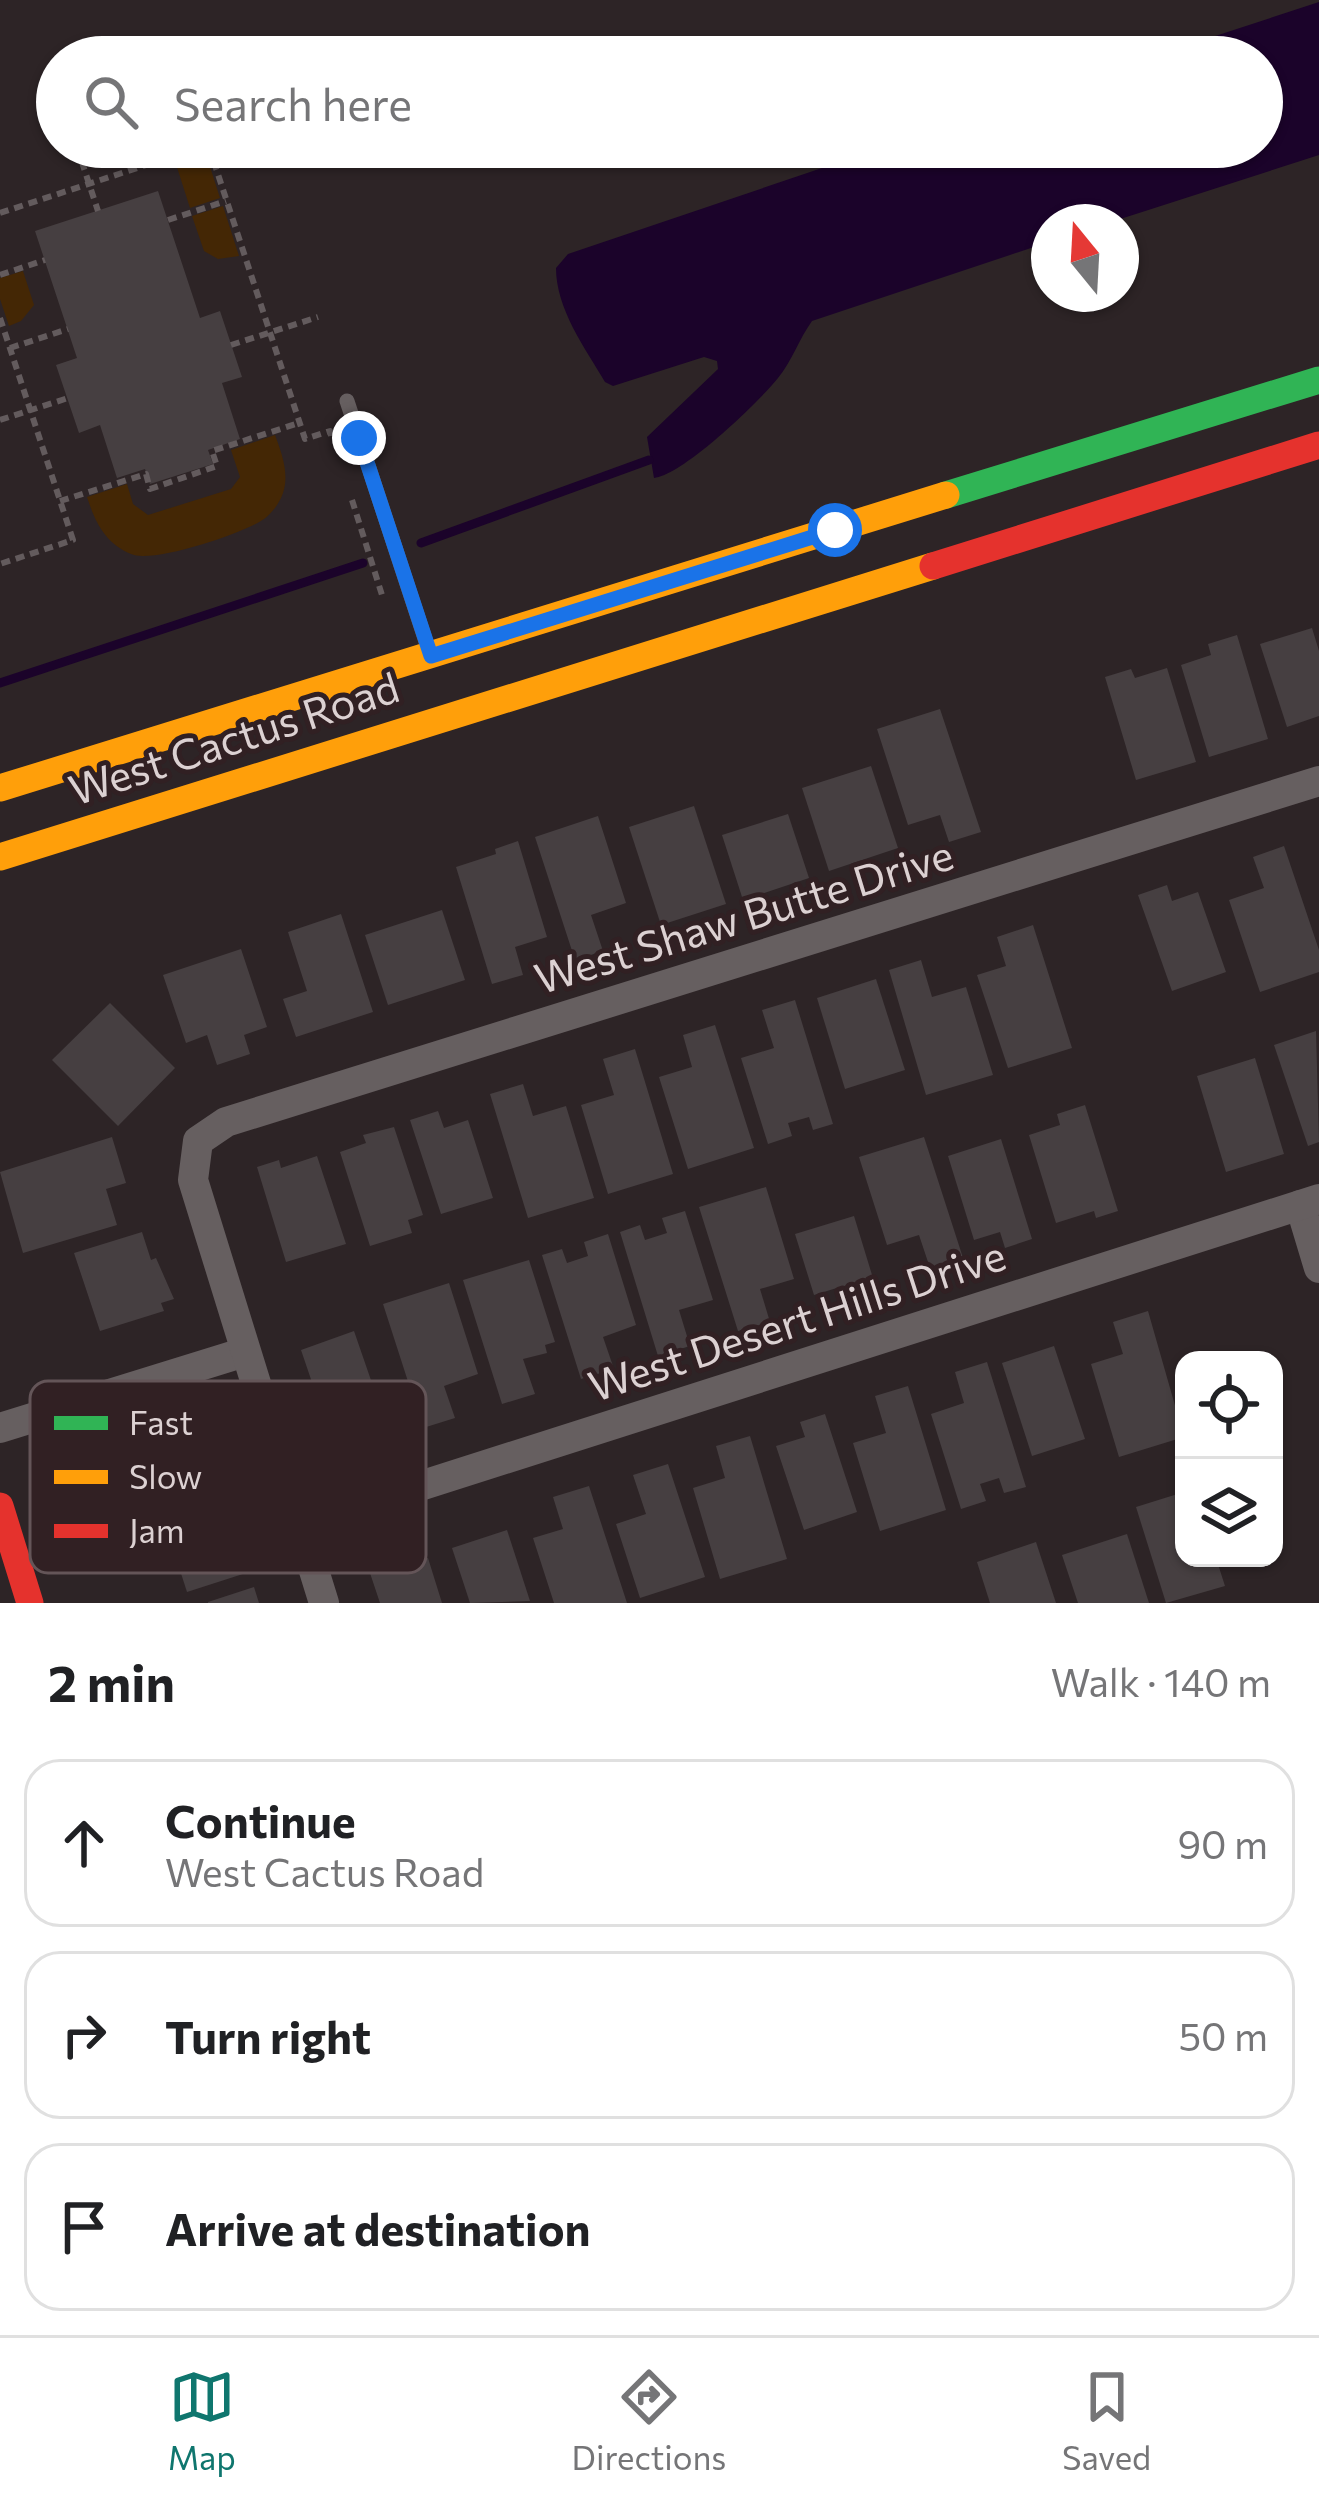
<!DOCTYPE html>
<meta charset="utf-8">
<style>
:root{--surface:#fff;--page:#f2f2f2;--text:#202124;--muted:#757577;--line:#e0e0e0;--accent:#0f766e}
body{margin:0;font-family:Commissioner,sans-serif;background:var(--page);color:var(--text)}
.controls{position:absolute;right:36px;bottom:36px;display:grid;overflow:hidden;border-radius:24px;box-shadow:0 3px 9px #0004}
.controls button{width:108px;height:108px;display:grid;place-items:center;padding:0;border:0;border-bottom:3px solid var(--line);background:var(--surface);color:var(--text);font:60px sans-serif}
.compass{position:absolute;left:1031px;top:204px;width:108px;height:108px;border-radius:50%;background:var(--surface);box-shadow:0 3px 9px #0004;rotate:342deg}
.stop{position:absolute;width:36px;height:36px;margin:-27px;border:9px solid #1a73e8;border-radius:50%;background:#fff}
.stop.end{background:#1a73e8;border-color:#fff;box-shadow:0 3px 12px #0008}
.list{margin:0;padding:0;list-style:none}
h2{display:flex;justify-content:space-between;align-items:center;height:156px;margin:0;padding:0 48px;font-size:51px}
h2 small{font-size:39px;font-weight:400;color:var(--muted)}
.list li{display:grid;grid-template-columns:78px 1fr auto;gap:36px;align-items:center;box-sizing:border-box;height:168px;margin:0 24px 24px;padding:0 24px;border:3px solid var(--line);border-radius:36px}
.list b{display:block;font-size:45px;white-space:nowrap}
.list p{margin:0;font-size:39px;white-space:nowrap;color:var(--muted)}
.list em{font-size:39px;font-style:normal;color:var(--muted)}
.icon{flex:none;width:66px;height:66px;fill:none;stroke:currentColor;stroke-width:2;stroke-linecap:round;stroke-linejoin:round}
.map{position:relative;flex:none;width:1319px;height:1603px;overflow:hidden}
.search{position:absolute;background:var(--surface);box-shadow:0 3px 9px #0004;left:36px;right:36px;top:36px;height:132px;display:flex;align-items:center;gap:30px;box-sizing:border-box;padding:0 42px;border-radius:66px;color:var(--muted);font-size:45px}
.sheet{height:732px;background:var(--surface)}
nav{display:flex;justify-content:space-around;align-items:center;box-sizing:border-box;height:168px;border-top:3px solid var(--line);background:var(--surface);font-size:33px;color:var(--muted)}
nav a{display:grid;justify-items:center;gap:6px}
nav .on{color:var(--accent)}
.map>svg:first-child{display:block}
.green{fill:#442705}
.water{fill:#1b032a}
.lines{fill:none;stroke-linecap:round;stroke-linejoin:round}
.stream{stroke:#1b032a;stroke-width:9}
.building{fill:#463f41}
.path{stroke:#635b5d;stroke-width:6;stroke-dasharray:9 6;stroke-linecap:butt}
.lane{stroke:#665f60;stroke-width:15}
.street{stroke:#665f60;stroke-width:30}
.fast{stroke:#30b455;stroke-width:27}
.slow{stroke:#ff9f0a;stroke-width:27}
.jam{stroke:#e5322d;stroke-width:27}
.route{stroke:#1a73e8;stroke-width:15}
.labels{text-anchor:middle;stroke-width:10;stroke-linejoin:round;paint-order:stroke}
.street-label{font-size:42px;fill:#dcd1d2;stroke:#312023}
.key{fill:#312023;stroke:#645558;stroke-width:3}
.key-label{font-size:33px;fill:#dcd1d2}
</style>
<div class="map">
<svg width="1319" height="1603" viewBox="0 0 1319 1603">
<rect width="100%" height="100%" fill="#2d2426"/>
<g class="green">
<path d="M205,151l15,47 -30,10 -15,-47z"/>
<path d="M223,206l16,50 -21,3 -14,-8 -12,-35z"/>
<path d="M23,271l11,34 -13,16 -12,5 -9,-27v-21z"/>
<path d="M275,435c7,19 16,42 6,63 -4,8 -10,16 -17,21 -20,14 -112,45 -133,35 -26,-11 -36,-32 -44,-57l40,-13 6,20 15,11 83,-26 9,-12 -9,-27z"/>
</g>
<path class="water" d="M1319,2v153l-208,67h-62v20l-237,79c-13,18 -20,40 -34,57 -20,25 -95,97 -124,100l-7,-41 71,-68 -1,-8 -13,-4 -91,29 -8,-4c-20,-34 -49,-73 -49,-114l12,-14 316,-107h378v-90h-111z"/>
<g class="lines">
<g class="stream">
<path d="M421,543l228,-83"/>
<path d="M0,683l363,-120"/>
</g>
</g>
<g class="building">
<path d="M158,191l42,127 20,-7 22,66 -20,6 18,56 -32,11 5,14 -63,20 -5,-15 -28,9 -17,-53 -21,8 -23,-68 21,-7 -42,-127z"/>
<path d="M1312,628l7,23v65l-32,11 -27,-83z"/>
<path d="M1237,635l31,104 -59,18 -28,-92 30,-10 -3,-11z"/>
<path d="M1167,668l29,94 -60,18 -31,-103 26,-8 4,9z"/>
<path d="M940,709l41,123 -32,10 -9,-27 -32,10 -31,-96z"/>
<path d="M871,766l27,82 -69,23 -27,-83z"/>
<path d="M694,806l32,98 -65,21 -32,-98z"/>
<path d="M788,814l21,64 -66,22 -21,-65z"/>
<path d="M598,816l28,87 -35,12 12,36 -28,9 -40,-123z"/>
<path d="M518,841l29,96 -32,10 8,28 -31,9 -36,-117 40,-13 -1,-5z"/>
<path d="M1284,846l35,104v22l-59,20 -31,-92 35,-12 -11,-31z"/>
<path d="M1167,885l5,16 26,-9 28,80 -54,19 -34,-96z"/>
<path d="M442,910l23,70 -77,25 -23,-70z"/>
<path d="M341,914l32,98 -77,25 -13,-38 24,-8 -19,-59z"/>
<path d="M1033,925l39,123 -64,20 -31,-93 29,-9 -9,-29z"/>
<path d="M241,949l26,78 -23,8 6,19 -33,11 -10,-30 -21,8 -23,-68z"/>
<path d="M921,960l11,37 34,-10 27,88 -67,20 -37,-125z"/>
<path d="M876,979l29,91 -60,19 -28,-91z"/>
<path d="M795,1000l38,124 -20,6 -4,-13 -21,6 4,13 -24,8 -27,-86 33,-10 -12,-38z"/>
<path d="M110,1003l65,65 -57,58 -66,-66z"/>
<path d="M715,1025l39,123 -66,21 -29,-92 33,-10 -9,-32z"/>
<path d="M1316,1031l3,111 -11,4 -34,-101z"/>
<path d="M635,1049l38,125 -65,20 -27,-89 33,-10 -11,-36z"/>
<path d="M1255,1058l29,96 -58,18 -29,-96z"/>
<path d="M523,1084l10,32 33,-10 28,92 -66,20 -38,-124z"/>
<path d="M1085,1105l33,106 -22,7 -2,-7 -38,12 -27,-88 31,-10 -3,-11z"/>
<path d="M438,1111l6,17 24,-8 25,78 -52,16 -31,-94z"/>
<path d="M394,1127l29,88 -15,5 4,13 -42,13 -30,-94 26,-9 -3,-8z"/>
<path d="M112,1137l14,46 -20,6 11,36 -94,28 -23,-81z"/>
<path d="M924,1137l40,124 -33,10 -12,-36 -32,10 -28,-88z"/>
<path d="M1001,1139l31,100 -27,9 -5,-16 -26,8 -26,-84z"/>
<path d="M317,1156l29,88 -60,18 -29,-95 22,-7 2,8z"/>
<path d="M766,1187l28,92 -34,10 10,33 -32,9 -39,-124z"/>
<path d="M685,1211l28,89 -34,10 11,36 -32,10 -38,-124 20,-7 5,15 22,-7 -5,-15z"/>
<path d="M854,1216l22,72 -33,10 -3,-11 -26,8 -19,-61z"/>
<path d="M142,1232l9,28 5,-2 18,41 -13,4 3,8 -64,20 -26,-78z"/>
<path d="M608,1234l28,91 -33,12 11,32 -33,10 -39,-124 20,-6 5,14 21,-7 -4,-14z"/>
<path d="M529,1260l26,82 -10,3 2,8 -24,6 12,35 -33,10 -39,-124z"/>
<path d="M449,1283l29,91 -34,12 11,32 -32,10 -40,-124z"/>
<path d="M1148,1311l36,126 -65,20 -28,-93 32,-10 -10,-32z"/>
<path d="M354,1331l29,84 -27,10 5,13 -27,9 -33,-97z"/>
<path d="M1054,1346l31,93 -53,17 -30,-93z"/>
<path d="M987,1362l39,125 -22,6 -5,-15 -19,6 6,17 -25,8 -30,-95 33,-11 -9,-31z"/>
<path d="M908,1386l38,124 -66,21 -27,-88 33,-10 -11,-37z"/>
<path d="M825,1414l32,98 -53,18 -28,-84 29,-9 -5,-15z"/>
<path d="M750,1436l37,123 -67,20 -27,-91 32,-10 -9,-32z"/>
<path d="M668,1464l37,113 -65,21 -24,-74 30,-10 -13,-39z"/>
<path d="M589,1486l38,117h-73l-21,-65 30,-9 -10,-32z"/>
<path d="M1184,1492v66h32l9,28 -59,17 -30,-96z"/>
<path d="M226,1510l20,63 -59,19 -20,-62z"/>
<path d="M507,1530l23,71 -60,2 -18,-55z"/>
<path d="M1127,1534l22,69h-71l-16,-48z"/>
<path d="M1036,1542l20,61h-66l-13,-41z"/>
<path d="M399,1555l3,11 26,-8 14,45h-62l-12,-36z"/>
<path d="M254,1587l5,16h-51v-1z"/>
</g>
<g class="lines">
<g class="path">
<path d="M77,147l21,64"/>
<path d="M209,147l96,292 25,-8 1,5"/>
<path d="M0,213l201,-66"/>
<path d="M168,220l58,-19"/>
<path d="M0,275l45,-15"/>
<path d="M0,318l73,222 -73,24"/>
<path d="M231,345l87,-28"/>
<path d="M10,348l58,-19"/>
<path d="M0,420l68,-22"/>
<path d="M352,500l30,95"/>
<path d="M60,501l86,-27 4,15 67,-23 -5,-15 87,-28"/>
</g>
<path class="lane" d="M347,401l83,253"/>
<g class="street">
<path d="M1300,1205l19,63"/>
<path d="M0,1428l245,-76"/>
<path d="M301,1524l1018,-325"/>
<path d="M324,1603l-131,-423 5,-39 28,-19 1093,-341"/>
</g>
<path class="fast" d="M946,495l373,-115"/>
<g class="slow">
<path d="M0,788l946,-293"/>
<path d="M0,857l933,-291"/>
</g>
<g class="jam">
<path d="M933,566l386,-121"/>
<path d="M0,1506l30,97"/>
</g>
</g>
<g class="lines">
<path class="route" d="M359,438l72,218 404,-126"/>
</g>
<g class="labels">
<g class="street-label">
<text transform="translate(234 739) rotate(-18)" y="15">West Cactus Road</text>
<text transform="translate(744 917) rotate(-17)" y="15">West Shaw Butte Drive</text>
<text transform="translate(797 1321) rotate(-18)" y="15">West Desert Hills Drive</text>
</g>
</g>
<rect x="30" y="1381" width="396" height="192" rx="18" class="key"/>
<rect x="54" y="1416" width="54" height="14" fill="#30b455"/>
<rect x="54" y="1470" width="54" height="14" fill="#ff9f0a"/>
<rect x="54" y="1524" width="54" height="14" fill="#e5322d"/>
<g class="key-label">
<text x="129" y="1435">Fast</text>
<text x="129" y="1489">Slow</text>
<text x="129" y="1543">Jam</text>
</g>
</svg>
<div class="controls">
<button><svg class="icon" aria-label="locate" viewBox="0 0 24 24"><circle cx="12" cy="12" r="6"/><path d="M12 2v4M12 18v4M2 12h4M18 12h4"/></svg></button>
<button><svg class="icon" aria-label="layers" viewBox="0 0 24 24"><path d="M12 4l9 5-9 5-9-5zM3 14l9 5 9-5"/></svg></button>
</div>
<svg class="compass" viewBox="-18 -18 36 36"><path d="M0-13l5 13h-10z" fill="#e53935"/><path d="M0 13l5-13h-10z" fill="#757577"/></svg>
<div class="stop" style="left:835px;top:530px"></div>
<div class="stop end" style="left:359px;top:438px"></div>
<div class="search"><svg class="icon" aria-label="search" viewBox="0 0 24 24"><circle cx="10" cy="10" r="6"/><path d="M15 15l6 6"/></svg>Search here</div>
</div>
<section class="sheet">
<h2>2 min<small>Walk · 140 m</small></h2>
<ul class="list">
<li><svg class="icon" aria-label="ahead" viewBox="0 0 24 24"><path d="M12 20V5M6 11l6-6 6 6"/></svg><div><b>Continue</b><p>West Cactus Road</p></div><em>90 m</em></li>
<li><svg class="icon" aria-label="right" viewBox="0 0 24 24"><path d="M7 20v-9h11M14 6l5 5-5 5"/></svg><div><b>Turn right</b></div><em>50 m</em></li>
<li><svg class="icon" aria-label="arrive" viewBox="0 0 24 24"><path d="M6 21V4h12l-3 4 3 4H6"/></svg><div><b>Arrive at destination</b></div></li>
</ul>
</section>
<nav>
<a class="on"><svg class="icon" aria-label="map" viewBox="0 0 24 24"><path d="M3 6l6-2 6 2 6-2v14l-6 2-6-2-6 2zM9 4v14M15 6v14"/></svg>Map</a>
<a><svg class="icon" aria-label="directions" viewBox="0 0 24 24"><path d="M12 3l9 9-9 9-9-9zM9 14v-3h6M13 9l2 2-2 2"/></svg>Directions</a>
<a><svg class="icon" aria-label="saved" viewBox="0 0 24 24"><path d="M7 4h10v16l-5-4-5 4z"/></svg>Saved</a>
</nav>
